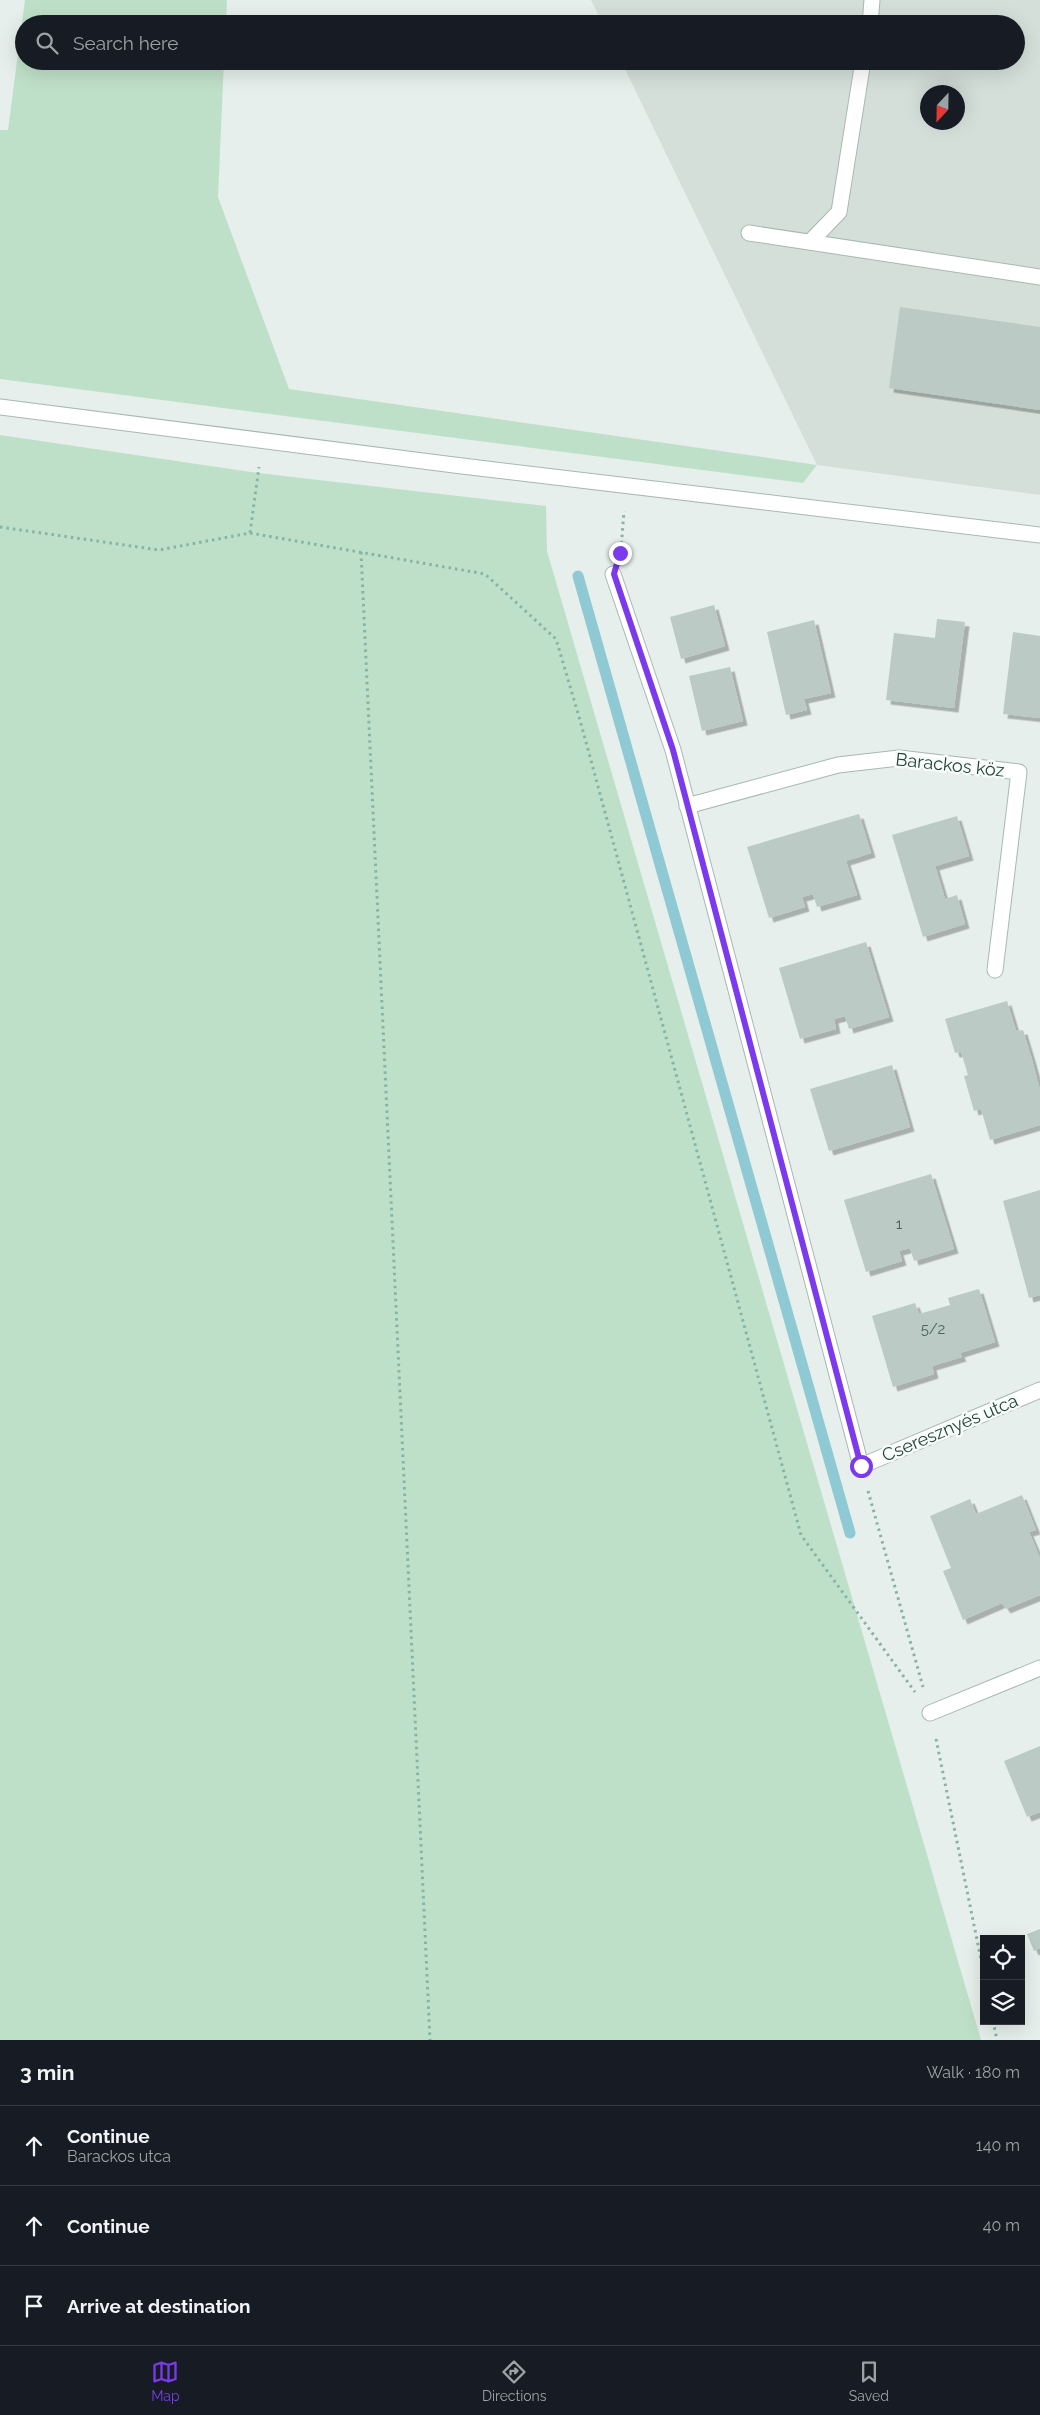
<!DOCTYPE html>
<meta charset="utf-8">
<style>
:root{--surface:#171b24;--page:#242831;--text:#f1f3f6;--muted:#9ea1a6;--line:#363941;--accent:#7c3aed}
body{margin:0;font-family:Raleway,sans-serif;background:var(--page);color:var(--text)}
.controls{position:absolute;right:15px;bottom:15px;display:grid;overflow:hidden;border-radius:0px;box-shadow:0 5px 20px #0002}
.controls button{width:45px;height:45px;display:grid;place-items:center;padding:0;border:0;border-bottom:1px solid var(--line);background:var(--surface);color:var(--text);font:25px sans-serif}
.compass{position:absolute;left:920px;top:85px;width:45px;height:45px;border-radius:50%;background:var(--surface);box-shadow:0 5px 20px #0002;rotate:202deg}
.stop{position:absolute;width:15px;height:15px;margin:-11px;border:4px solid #7c3aed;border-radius:50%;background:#fff}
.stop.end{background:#7c3aed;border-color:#fff;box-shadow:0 1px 5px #0008}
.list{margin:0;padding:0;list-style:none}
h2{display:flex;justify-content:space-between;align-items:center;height:65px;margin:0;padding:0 20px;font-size:21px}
h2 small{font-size:16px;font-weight:400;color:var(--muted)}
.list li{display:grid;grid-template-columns:32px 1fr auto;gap:15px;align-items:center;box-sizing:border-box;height:80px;padding:0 20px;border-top:1px solid var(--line)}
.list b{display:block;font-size:19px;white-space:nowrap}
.list p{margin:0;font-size:16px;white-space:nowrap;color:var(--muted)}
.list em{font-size:16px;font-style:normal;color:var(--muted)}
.icon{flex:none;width:28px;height:28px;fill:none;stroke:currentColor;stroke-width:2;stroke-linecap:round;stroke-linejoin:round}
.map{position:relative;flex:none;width:1040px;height:2040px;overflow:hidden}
.search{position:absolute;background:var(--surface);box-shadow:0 5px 20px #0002;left:15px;right:15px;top:15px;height:55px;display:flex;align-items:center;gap:12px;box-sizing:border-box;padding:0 18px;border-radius:28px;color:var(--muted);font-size:19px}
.sheet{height:305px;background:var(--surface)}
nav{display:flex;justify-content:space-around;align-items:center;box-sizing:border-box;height:70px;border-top:1px solid var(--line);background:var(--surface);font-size:14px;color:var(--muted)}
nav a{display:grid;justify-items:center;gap:2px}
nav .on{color:var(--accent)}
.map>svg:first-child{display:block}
.built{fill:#d4dfda;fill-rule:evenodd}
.green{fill:#bfe0c8}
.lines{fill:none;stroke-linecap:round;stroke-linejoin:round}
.stream{stroke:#8ec9d4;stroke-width:11}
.building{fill:#bbcac4;filter:url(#shadow)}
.minor-casing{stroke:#a8b8b2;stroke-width:17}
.path{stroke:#86b3a5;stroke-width:3;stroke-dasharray:2.5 4;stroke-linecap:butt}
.minor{stroke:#fff;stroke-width:15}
.route{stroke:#7c3aed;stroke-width:6}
.labels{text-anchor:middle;stroke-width:5;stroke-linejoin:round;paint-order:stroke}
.number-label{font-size:15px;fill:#4a645c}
.street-label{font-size:18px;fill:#24423a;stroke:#f7fbf9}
</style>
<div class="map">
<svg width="1040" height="2040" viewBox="0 0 1040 2040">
<defs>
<filter id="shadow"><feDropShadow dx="4.5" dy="4.5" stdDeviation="0" flood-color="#0004"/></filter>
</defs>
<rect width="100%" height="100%" fill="#e6efeb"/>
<path class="built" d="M591,0h449v495l-223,-30 -196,-404h395v-37h-413zM928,92h30v30h-30z"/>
<g class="green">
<path d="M25,0h202l-1,24h-202v37h200l-6,136 71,192 528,76 -14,18 -803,-104v-249h8z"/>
<path d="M0,435l258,38 288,33 1,45 434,1489h-981z"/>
</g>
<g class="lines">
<path class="stream" d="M578,576l272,957"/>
</g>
<g class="building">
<path d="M900,307l140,20v83l-151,-22z"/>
<path d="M714,605l11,41 -44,13 -11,-42z"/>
<path d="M937,619l28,3 -11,86 -68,-8 8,-67 41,5z"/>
<path d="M814,620l17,73 -27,6 3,11 -21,5 -19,-83z"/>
<path d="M1013,632l27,4v82l-37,-4z"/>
<path d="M730,667l13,54 -41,10 -13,-55z"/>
<path d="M859,814l12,39 -25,8 11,34 -40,12 -4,-13 -11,3 3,10 -36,11 -22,-71z"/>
<path d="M957,816l12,40 -34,10 10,33 12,-4 8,29 -42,13 -31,-102z"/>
<path d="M866,942l23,75 -40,12 -4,-13 -11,3 2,10 -36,10 -21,-71z"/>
<path d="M1007,1001l9,30 7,-1 9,30 8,30v35l-50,15 -9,-31 -7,2 -10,-35 4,-1 -7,-23 -6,1 -10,-34z"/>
<path d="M892,1065l18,62 -81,24 -19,-62z"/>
<path d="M931,1174l23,75 -40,12 -4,-13 -11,3 3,10 -36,11 -22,-72z"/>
<path d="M1040,1190v105l-11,3 -26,-97z"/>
<path d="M979,1289l16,53 -35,11 2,4 -30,9 2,8 -41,13 -21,-71 43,-13 4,11 31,-9 -2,-7z"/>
<path d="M1022,1495l14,35 -7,2 11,26v37l-34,14 -4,-6 -39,17 -20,-49 8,-3 -21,-52 40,-17 6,15z"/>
<path d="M1040,1746v66l-13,5 -23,-56z"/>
<path d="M1040,1929v19l-6,3 -7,-17z"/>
</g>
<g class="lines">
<defs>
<g id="minor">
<path d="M870,24l2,-24"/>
<path d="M749,233l291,44"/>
<path d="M810,242l29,-30 24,-151"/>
<path d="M0,407l462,59 578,69"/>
<path d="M613,574l60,176 188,716 179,-76"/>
<path d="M687,806l151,-41 61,-7 120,14 -24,198"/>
<path d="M930,1713l110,-45"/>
</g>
</defs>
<use href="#minor" class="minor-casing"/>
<g class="path">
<path d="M0,527l159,23 91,-17 9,-66"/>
<path d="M250,533l235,41 71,65 24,81 221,815 114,157"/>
<path d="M621,550l3,-39"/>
<path d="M361,552l69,1488"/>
<path d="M868,1491l55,196"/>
<path d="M936,1739l48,235"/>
<path d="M993,2021l4,19"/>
</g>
<use href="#minor" class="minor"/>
</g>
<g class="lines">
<path class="route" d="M620,553l-6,21 59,176 188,716"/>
</g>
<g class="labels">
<g class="number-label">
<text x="899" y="1229">1</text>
<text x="933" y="1334">5/2</text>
</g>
<g class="street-label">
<text transform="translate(950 765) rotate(6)" y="6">Barackos köz</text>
<text transform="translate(950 1428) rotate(-23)" y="6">Cseresznyés utca</text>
</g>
</g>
</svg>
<div class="controls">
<button><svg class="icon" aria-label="locate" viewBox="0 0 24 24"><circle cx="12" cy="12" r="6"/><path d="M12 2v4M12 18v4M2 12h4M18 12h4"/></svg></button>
<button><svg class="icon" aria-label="layers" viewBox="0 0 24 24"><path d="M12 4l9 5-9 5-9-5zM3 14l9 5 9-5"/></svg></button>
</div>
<svg class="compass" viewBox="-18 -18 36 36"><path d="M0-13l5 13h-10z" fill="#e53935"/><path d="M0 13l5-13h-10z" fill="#9ea1a6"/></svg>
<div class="stop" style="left:861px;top:1466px"></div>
<div class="stop end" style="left:620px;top:553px"></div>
<div class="search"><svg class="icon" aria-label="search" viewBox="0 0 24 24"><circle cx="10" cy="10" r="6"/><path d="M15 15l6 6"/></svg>Search here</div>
</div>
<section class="sheet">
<h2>3 min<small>Walk · 180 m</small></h2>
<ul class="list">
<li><svg class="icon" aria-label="ahead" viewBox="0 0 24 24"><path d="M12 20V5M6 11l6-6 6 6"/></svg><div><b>Continue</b><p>Barackos utca</p></div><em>140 m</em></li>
<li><svg class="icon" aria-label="ahead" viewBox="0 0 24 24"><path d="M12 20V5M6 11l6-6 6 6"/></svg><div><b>Continue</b></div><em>40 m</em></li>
<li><svg class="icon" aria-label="arrive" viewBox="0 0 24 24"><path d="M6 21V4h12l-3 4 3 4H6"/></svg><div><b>Arrive at destination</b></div></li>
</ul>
</section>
<nav>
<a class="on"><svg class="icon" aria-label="map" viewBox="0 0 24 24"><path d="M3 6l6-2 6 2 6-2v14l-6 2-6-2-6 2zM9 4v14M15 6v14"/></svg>Map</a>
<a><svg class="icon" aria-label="directions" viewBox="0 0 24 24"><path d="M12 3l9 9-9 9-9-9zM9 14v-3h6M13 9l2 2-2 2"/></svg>Directions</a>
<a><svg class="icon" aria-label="saved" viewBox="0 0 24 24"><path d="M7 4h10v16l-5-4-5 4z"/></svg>Saved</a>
</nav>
